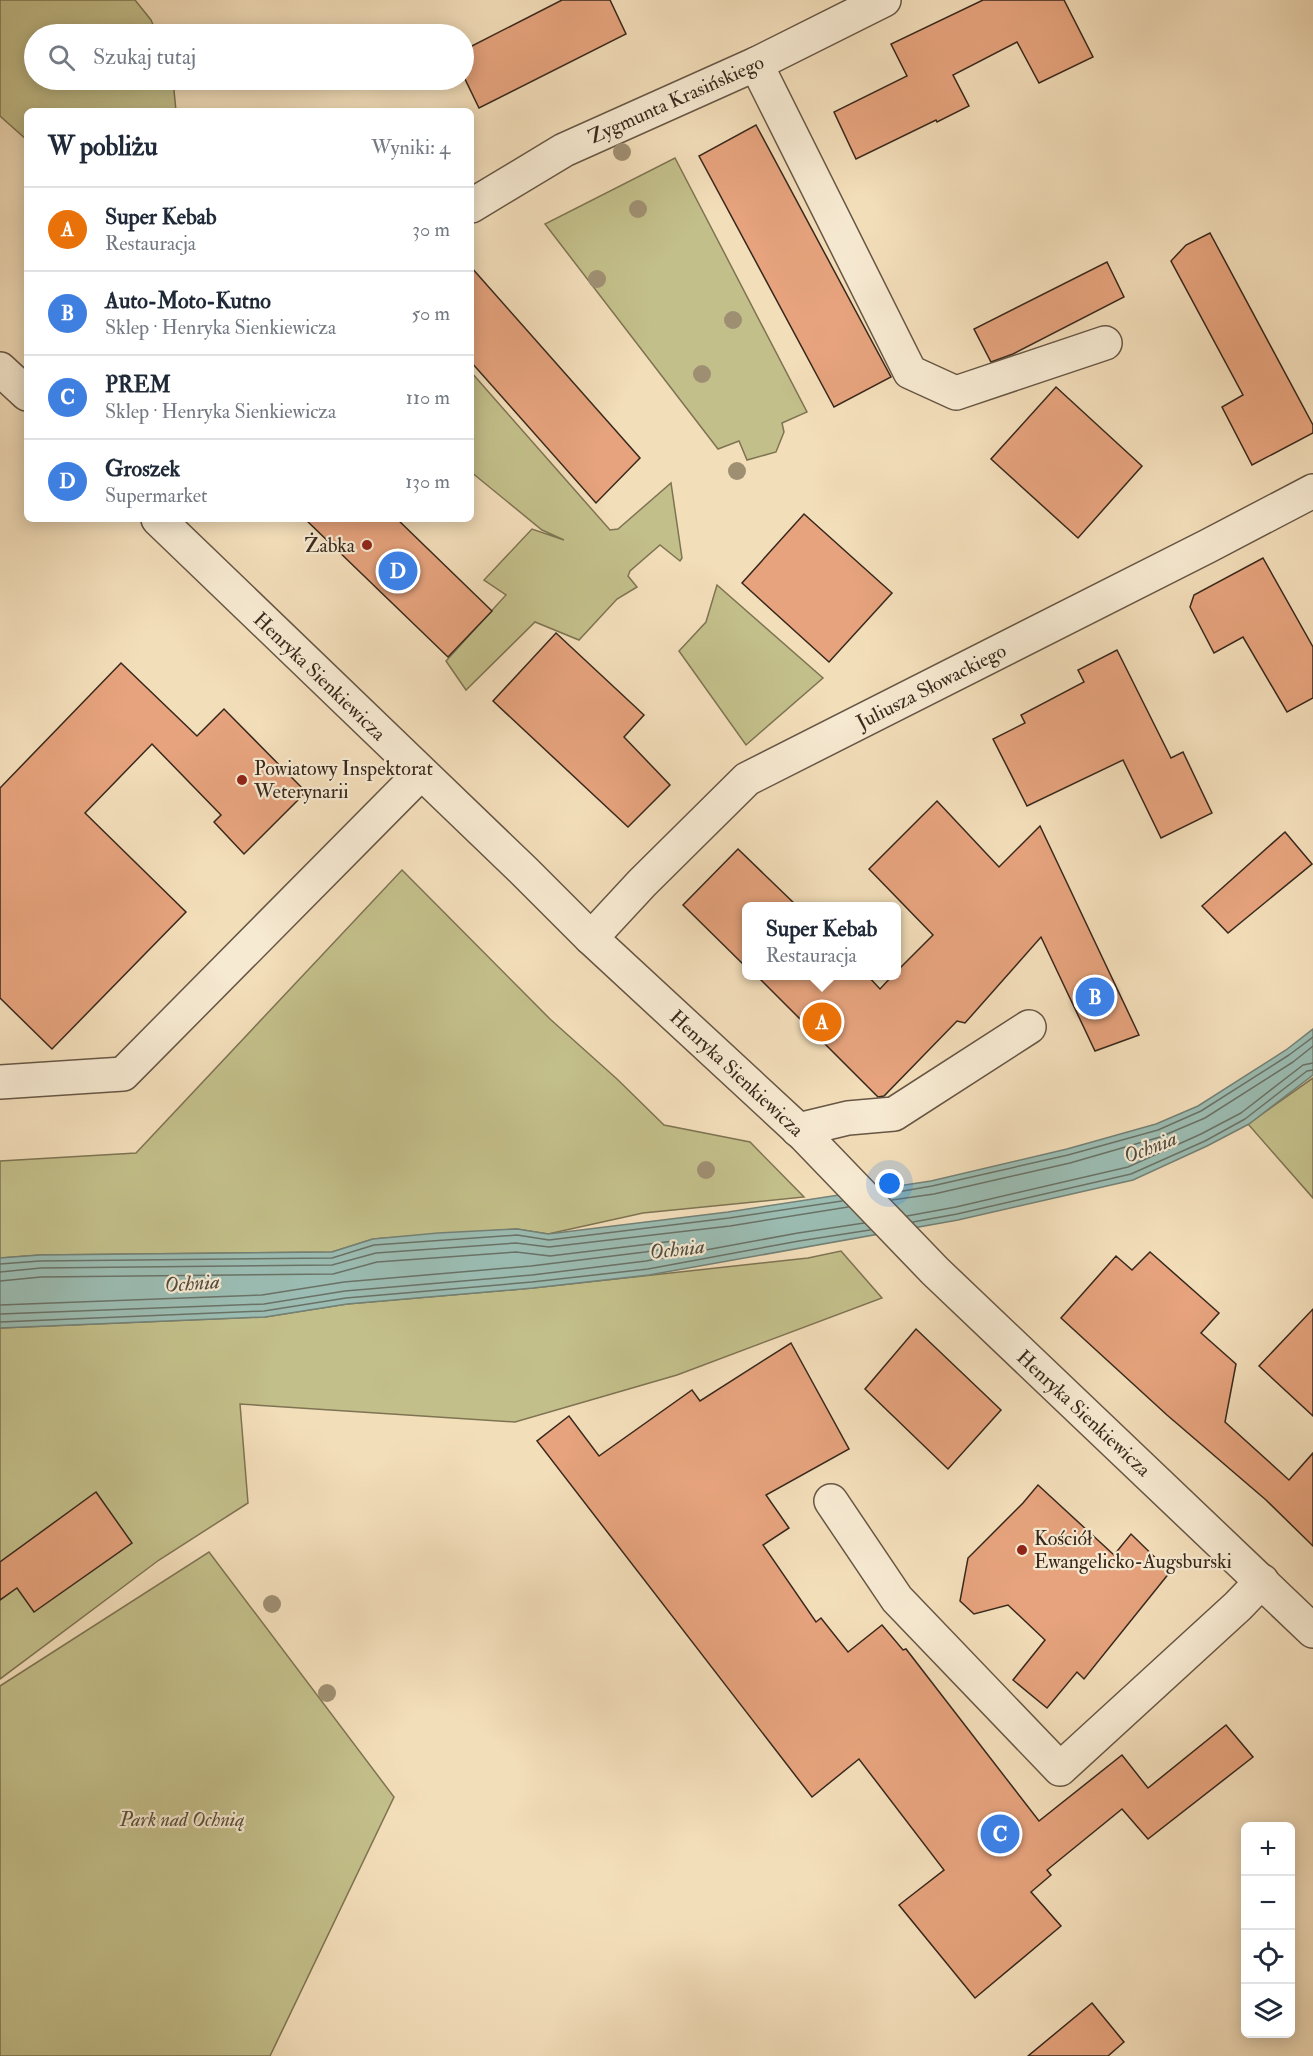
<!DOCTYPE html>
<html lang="pl">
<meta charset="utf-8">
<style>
:root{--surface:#fff;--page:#f6f6f7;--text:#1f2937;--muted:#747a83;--line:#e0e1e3;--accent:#b45309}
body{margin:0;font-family:"IM FELL Double Pica",serif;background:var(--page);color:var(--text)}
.controls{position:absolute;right:18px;bottom:18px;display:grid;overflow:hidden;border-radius:9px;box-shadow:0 3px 15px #0003}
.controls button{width:54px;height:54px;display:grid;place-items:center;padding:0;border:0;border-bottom:2px solid var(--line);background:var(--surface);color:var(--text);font:30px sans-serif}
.you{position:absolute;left:890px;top:1184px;width:21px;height:21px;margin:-15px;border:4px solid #fff;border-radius:50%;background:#1a73e8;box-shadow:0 0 0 9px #1a73e833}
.badge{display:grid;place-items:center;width:39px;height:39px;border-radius:50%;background:var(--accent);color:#fff;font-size:20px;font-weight:700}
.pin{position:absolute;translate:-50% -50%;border:3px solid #fff;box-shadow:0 2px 6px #0006}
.popup{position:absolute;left:742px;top:902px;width:159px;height:78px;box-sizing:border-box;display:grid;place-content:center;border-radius:9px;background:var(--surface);filter:drop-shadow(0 2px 4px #0005);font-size:20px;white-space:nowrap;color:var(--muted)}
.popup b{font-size:22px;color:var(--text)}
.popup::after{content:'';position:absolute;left:50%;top:100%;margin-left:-12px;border:12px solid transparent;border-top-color:var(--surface)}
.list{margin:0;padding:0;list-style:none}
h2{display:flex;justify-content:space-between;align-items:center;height:78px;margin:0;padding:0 24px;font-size:26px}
h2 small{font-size:20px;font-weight:400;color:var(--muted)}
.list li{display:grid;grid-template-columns:39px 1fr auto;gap:18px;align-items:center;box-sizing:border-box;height:84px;padding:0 24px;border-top:2px solid var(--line)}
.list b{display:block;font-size:22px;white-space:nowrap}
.list p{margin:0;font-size:20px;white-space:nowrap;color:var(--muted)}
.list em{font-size:20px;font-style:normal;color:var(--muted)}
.icon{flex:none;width:33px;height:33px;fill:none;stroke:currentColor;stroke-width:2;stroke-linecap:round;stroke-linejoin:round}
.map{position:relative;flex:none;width:1313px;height:2056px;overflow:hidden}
.search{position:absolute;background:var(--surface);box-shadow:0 3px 15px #0003;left:24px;top:24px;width:450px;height:66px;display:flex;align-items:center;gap:15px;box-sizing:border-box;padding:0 21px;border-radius:33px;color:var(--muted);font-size:22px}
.panel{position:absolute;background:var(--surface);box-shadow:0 3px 15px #0003;left:24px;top:108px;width:450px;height:414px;border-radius:9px}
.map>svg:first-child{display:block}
.green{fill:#c3bf8a;stroke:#7e7453;stroke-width:1.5}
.water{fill:#9bbcb2;stroke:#738176;stroke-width:1.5}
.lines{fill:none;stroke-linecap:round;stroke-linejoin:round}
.shore{stroke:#6a7267;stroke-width:1.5}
.building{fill:#e6a37d;stroke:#38281c;stroke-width:1.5}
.minor-casing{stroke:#675644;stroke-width:36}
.minor{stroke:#f7ead2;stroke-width:33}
.tree{fill:#9f8f72}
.poi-dot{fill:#8f2418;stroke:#f7ead2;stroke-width:2}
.labels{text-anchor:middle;stroke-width:4.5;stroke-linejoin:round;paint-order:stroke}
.street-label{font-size:20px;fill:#38281c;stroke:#f7ead2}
.poi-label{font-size:20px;fill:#38281c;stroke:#f7ead2;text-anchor:start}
.park-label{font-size:20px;font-style:italic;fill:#5b4e38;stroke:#f7ead2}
.water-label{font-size:21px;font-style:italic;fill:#514d42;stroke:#f7ead2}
</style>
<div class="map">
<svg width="1313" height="2056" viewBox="0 0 1313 2056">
<rect width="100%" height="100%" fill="#f3deba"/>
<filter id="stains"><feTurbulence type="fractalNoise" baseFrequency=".00333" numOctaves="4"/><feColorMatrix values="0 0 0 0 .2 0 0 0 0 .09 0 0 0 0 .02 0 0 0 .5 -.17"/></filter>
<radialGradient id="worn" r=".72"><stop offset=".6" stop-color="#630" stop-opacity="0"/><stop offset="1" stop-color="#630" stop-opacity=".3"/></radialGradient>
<g class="green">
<path d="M0,0h135l16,20 6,14h-123v46h139l3,31h-149v29l-27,-24z"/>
<path d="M675,158l132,254 -25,11 2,9 -8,20 -29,8 -8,-19 -21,8 -173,-225z"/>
<path d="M471,372l139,158 8,-1 53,-46 11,75 -2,3 -20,-16 -30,26 -2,5 9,11 -20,12 -38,41 -44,-18 -69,68 -20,-29 60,-66 -22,-15 48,-51 32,11 -22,-10 -71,-58z"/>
<path d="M717,585l106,93 -77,67 -67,-94 27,-29z"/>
<path d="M402,870l148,149 67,60 47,46 86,17 54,55 -161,16 -95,21 -31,-5 -144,10 -41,13 -292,3 -40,3v-97l136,-8z"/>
<path d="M1313,1078v120l-65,-74z"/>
<path d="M841,1251l41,47 -205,77 -162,47 -275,-18 8,99 -89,57 -159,119v-351l265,-11 82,-13 186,-16 275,-30z"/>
<path d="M209,1552l185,245 -124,259h-270v-370z"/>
</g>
<path class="water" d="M1313,1029v46l-64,49 -42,22 -74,34 -175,40 -309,55 -116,13 -186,16 -82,13 -265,11v-70l40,-3 292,-3 41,-13 65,-6 79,-4 31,5 180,-22 203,-31 136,-32 89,-25 42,-18 88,-56z"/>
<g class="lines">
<g class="shore">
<path d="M886,1194l46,-8 136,-31 90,-25 43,-19 88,-56 24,-18"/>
<path d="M892,1200l42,-6 136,-31 90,-26 45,-19 88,-56 20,-16"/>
<path d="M907,1216l49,-9 172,-40 73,-33 40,-21 62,-48 10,-2"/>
<path d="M913,1222l44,-8 174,-40 74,-33 40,-22 62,-48 6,-1"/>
<path d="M0,1264l40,-3 292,-3 42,-13 143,-10 32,5 180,-22 113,-17"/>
<path d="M0,1272l41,-4 291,-3 44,-12 140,-10 33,4 181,-21 118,-19"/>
<path d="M0,1281l41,-4 292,-3 44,-12 139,-10 34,4 124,-15 3,3 -2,3 -30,5 -114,14 -187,16 -82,13 -262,10"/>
<path d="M0,1314l264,-10 81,-13 187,-16 114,-14 152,-28 66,-10"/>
<path d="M0,1322l264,-11 82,-13 186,-16 116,-13 151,-28 71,-11"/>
</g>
</g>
<g class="building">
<path d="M562,0h48l16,34 -147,74 -15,-31v-27z"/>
<path d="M983,0h81l29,57 -54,26 -22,-41 -64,33 16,31 -32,16 -1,-2 -80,39 -22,-47 73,-36 -16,-32z"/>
<path d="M756,125l135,252 -57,30 -135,-251z"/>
<path d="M1210,233l103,192v8l-61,32 -30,-58 21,-12 -72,-134 15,-16z"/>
<path d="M1107,262l17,35 -111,57 -22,8 -17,-33z"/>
<path d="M471,267l169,191 -44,45 -125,-141z"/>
<path d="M1056,387l86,79 -64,72 -87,-79z"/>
<path d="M804,514l88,79 -63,69 -87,-79z"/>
<path d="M305,519h92l95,92 -44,46z"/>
<path d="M1263,558l50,89v51l-26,14 -44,-75 -29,16 -24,-46 4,-12z"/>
<path d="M556,633l88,82 -20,22 46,48 -42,42 -135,-126z"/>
<path d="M1117,650l54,108 12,-6 29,61 -51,25 -38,-78 -96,46 -34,-67 32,-16 -4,-8 63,-33 -6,-12z"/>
<path d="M121,663l76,73 27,-27 82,83 -62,62 -30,-32 7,-7 -69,-71 -67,69 101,99 -134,137 -52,-51v-210z"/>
<path d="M937,801l62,66 41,-41 99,209 -44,16 -54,-114 -76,86 -8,-2 -73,75 -6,1 -122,-122h111l13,14 13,-14h4v-4l36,-36 -64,-66z"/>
<path d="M1285,832l27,32 -84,69 -26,-27z"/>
<path d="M738,849l59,57h-50v62l-64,-63z"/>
<path d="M1150,1252l69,61 -18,20 35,31 -11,58 64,58 24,-27v93l-47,-46 -99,-85 -106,-97 55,-62 16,14z"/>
<path d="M1313,1309v107l-54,-50z"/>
<path d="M916,1329l85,81 -53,59 -83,-80z"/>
<path d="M791,1343l58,106 -83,46 23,33 -26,17 53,77 5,-4 27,34 34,-27 21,25 3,-1 133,172 83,-66 26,33 78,-63 27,32 -105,82 -26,-30 -75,61 4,5 -20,17 30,34 -86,72 -76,-93 45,-35 -85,-111 -47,38 -275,-356 32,-25 30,40 93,-66 8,11z"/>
<path d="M1038,1485l76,70 17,-21 39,38 -86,107 -7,-7 -30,36 -34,-28 32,-40 -37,-35 -34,9 -14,-13 8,-43 55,-55z"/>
<path d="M96,1492l36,51 -98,69 -17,-24 -17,12v-38z"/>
<path d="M1092,2003l32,39 -16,14h-80z"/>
</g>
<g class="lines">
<defs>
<g id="minor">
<path d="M756,64l154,308 46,21 149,-50"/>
<path d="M471,206l93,-56 192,-86 128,-64"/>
<path d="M0,369l27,25"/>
<path d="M158,519l367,353 66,66 214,198 130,135 378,360"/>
<path d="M591,938l51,-55 105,-104 461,-233 105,-55"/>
<path d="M0,1082l123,-8 298,-301"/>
<path d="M798,1130l50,-12 46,-4 135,-87"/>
<path d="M831,1501l66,98 163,170 178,-163 24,-25"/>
</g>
</defs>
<use href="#minor" class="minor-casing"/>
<use href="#minor" class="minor"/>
</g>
<g class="tree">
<circle cx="622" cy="152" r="9"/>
<circle cx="638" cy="209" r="9"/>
<circle cx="597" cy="279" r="9"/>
<circle cx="733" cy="320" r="9"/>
<circle cx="702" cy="374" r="9"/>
<circle cx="737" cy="471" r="9"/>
<circle cx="706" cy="1170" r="9"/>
<circle cx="272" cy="1604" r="9"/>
<circle cx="327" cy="1693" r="9"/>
</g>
<g class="poi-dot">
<circle cx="367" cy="545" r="6"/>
<circle cx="242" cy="780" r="6"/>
<circle cx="1022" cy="1550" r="6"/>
</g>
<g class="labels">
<g class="street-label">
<text transform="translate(676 99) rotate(-24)" y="7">Zygmunta Krasińskiego</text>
<text transform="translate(320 676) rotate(44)" y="7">Henryka Sienkiewicza</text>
<text transform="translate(931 686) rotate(-27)" y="7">Juliusza Słowackiego</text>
<text transform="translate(737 1073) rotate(43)" y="7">Henryka Sienkiewicza</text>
<text transform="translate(1084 1413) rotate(43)" y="7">Henryka Sienkiewicza</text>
</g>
<g class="poi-label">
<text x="355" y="552" text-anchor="end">Żabka</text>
<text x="254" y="775">Powiatowy Inspektorat<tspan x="254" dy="23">Weterynarii</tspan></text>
<text x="1034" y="1545">Kościół<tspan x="1034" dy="23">Ewangelicko-Augsburski</tspan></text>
</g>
<g class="park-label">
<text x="182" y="1826">Park nad Ochnią</text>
</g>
<g class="water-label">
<text transform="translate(1150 1147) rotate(-21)" y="7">Ochnia</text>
<text transform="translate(677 1249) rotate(-7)" y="7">Ochnia</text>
<text transform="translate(192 1283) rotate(-4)" y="7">Ochnia</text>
</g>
</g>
<rect width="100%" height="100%" filter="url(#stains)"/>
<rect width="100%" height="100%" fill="url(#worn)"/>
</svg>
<div class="controls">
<button>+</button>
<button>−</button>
<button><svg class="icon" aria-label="locate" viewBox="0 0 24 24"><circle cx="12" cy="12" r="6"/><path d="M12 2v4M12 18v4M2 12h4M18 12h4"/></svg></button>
<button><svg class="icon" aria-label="layers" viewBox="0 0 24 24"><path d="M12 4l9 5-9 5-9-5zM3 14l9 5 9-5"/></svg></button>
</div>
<div class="you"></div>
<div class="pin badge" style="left:822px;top:1022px;background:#e8710a">A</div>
<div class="popup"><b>Super Kebab</b>Restauracja</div>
<div class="pin badge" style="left:1095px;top:997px;background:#3f7fe0">B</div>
<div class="pin badge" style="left:1000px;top:1834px;background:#3f7fe0">C</div>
<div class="pin badge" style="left:398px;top:571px;background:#3f7fe0">D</div>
<div class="search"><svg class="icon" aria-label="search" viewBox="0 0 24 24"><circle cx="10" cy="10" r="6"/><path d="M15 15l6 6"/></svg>Szukaj tutaj</div>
<section class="panel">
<h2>W pobliżu<small>Wyniki: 4</small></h2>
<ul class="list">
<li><span class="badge" style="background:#e8710a">A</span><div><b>Super Kebab</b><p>Restauracja</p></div><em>30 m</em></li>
<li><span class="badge" style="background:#3f7fe0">B</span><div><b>Auto-Moto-Kutno</b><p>Sklep · Henryka Sienkiewicza</p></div><em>50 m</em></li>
<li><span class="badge" style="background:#3f7fe0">C</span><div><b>PREM</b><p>Sklep · Henryka Sienkiewicza</p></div><em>110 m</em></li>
<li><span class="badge" style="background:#3f7fe0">D</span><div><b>Groszek</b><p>Supermarket</p></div><em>130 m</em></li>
</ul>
</section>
</div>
